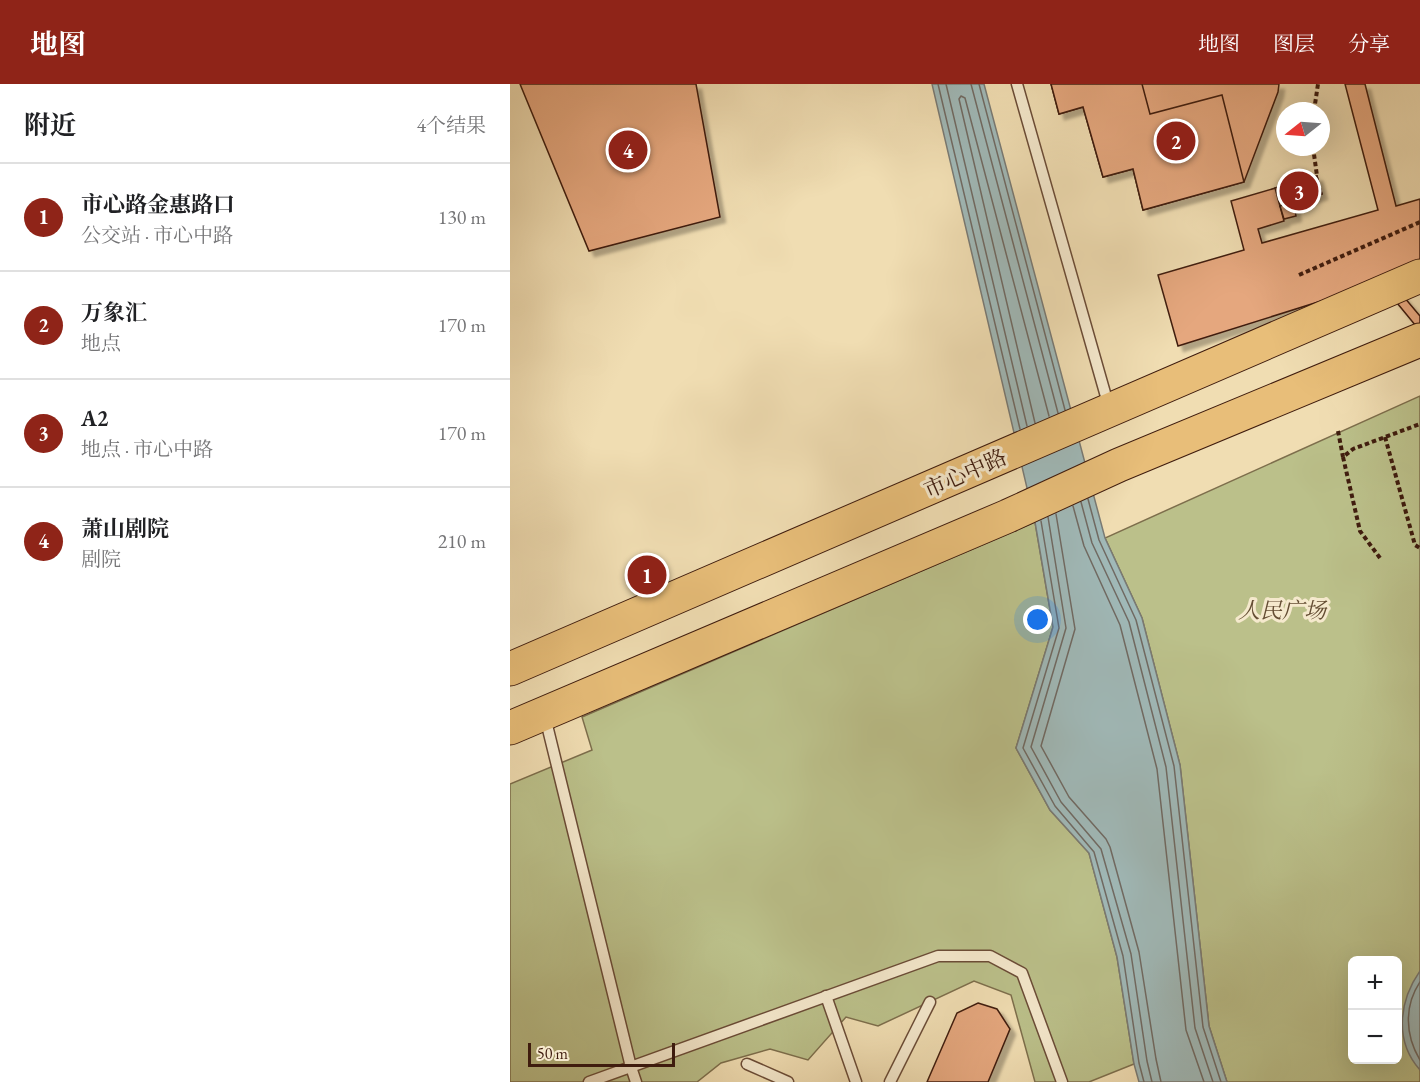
<!DOCTYPE html>
<html lang="zh">
<meta charset="utf-8">
<style>
:root{--surface:#fff;--page:#f2f2f2;--text:#202124;--muted:#757577;--line:#e0e0e0;--accent:#8f2418}
body{margin:0;font-family:"EB Garamond","Noto Serif SC",serif;background:var(--page);color:var(--text)}
.controls{position:absolute;right:18px;bottom:18px;display:grid;overflow:hidden;border-radius:9px;box-shadow:0 6px 24px #0002}
.controls button{width:54px;height:54px;display:grid;place-items:center;padding:0;border:0;border-bottom:2px solid var(--line);background:var(--surface);color:var(--text);font:30px sans-serif}
.compass{position:absolute;left:766px;top:18px;width:54px;height:54px;border-radius:50%;background:var(--surface);box-shadow:0 6px 24px #0002;rotate:253deg}
.scale{position:absolute;left:18px;bottom:15px;width:147px;box-sizing:border-box;padding-left:6px;border:3px solid #3f1c0e;border-top:0;font-size:16px;line-height:21px;white-space:nowrap;color:#3f1c0e;-webkit-text-stroke:4px #f5e9cd;paint-order:stroke}
.you{position:absolute;left:528px;top:536px;width:21px;height:21px;margin:-15px;border:4px solid #fff;border-radius:50%;background:#1a73e8;box-shadow:0 0 0 9px #1a73e833}
.badge{display:grid;place-items:center;width:39px;height:39px;border-radius:50%;background:var(--accent);color:#fff;font-size:20px;font-weight:700}
.pin{position:absolute;translate:-50% -50%;border:3px solid #fff;box-shadow:0 2px 6px #0006}
.list{margin:0;padding:0;list-style:none}
h2{display:flex;justify-content:space-between;align-items:center;height:78px;margin:0;padding:0 24px;font-size:26px}
h2 small{font-size:20px;font-weight:400;color:var(--muted)}
.list li{display:grid;grid-template-columns:39px 1fr auto;gap:18px;align-items:center;box-sizing:border-box;height:108px;padding:0 24px;border-top:2px solid var(--line)}
.list b{display:block;font-size:22px;white-space:nowrap}
.list p{margin:0;font-size:20px;white-space:nowrap;color:var(--muted)}
.list em{font-size:20px;font-style:normal;color:var(--muted)}
.map{position:relative;flex:none;width:910px;height:998px;overflow:hidden}
header{display:flex;align-items:center;gap:36px;box-sizing:border-box;height:84px;padding:0 30px;background:var(--accent);color:#fff}
header strong{font-size:28px}
nav{display:flex;gap:33px;margin-inline-start:auto;font-size:21px}
main{display:flex}
aside{flex:1;background:var(--surface)}
.map>svg:first-child{display:block}
.green{fill:#bbc08a;stroke:#7d6e4c;stroke-width:1.5;fill-rule:evenodd}
.water{fill:#a0b9b8;stroke:#797a74;stroke-width:1.5}
.lines{fill:none;stroke-linecap:round;stroke-linejoin:round}
.shore{stroke:#706a63;stroke-width:1.5}
.building{fill:#e5a77e;stroke:#3f1c0e;stroke-width:1.5;filter:url(#shadow)}
.lane-casing{stroke:#6b4c37;stroke-width:13}
.primary-casing{stroke:#3f1c0e;stroke-width:35}
.path{stroke:#3f1c0e;stroke-width:4;stroke-dasharray:4.5 3;stroke-linecap:butt}
.lane{stroke:#f5e9cd;stroke-width:10}
.primary{stroke:#e8be79;stroke-width:33}
.labels{text-anchor:middle;stroke-width:6;stroke-linejoin:round;paint-order:stroke}
.street-label{font-size:22px;fill:#3f1c0e;stroke:#f5e9cd}
.park-label{font-size:22px;font-style:italic;fill:#644d33;stroke:#f5e9cd}
</style>
<header>
<strong>地图</strong>
<nav><a>地图</a><a>图层</a><a>分享</a></nav>
</header>
<main>
<aside>
<h2>附近<small>4个结果</small></h2>
<ul class="list">
<li><span class="badge">1</span><div><b>市心路金惠路口</b><p>公交站 · 市心中路</p></div><em>130 m</em></li>
<li><span class="badge">2</span><div><b>万象汇</b><p>地点</p></div><em>170 m</em></li>
<li><span class="badge">3</span><div><b>A2</b><p>地点 · 市心中路</p></div><em>170 m</em></li>
<li><span class="badge">4</span><div><b>萧山剧院</b><p>剧院</p></div><em>210 m</em></li>
</ul>
</aside>
<div class="map">
<svg width="910" height="998" viewBox="0 0 910 998">
<defs>
<filter id="shadow"><feDropShadow dx="5.5" dy="5.5" stdDeviation="1.5" flood-color="#0004"/></filter>
</defs>
<rect width="100%" height="100%" fill="#f0ddb2"/>
<filter id="stains"><feTurbulence type="fractalNoise" baseFrequency=".00333" numOctaves="4"/><feColorMatrix values="0 0 0 0 .2 0 0 0 0 .09 0 0 0 0 .02 0 0 0 .5 -.17"/></filter>
<radialGradient id="worn" r=".72"><stop offset=".6" stop-color="#630" stop-opacity="0"/><stop offset="1" stop-color="#630" stop-opacity=".3"/></radialGradient>
<g class="green">
<path d="M910,312v686h-193l-18,-56 -29,-261 -38,-147 -37,-80zM842,876h46v100h-46z"/>
<path d="M525,438l18,105 -37,121 34,62 39,43 28,104 17,107 -45,18h-54l-24,-87 -37,-14 -96,45 -32,-9 -38,43 -38,-11 -49,14 -24,19h-187v-298l82,-34 -10,-33z"/>
</g>
<g class="water">
<path d="M422,0h52l121,454 37,80 38,147 29,261 18,56h-88l-5,-18 -17,-107 -28,-104 -39,-43 -34,-62 37,-121 -18,-105z"/>
<path d="M910,887v99c-26,-29 -21,-69 0,-99z"/>
</g>
<g class="lines">
<g class="shore">
<path d="M428,0l82,345"/>
<path d="M436,0l81,342"/>
<path d="M461,0l87,329"/>
<path d="M469,0l86,326"/>
<path d="M525,339l-76,-324 2,-3 4,2 84,318"/>
<path d="M578,415l11,41 37,80 38,146 29,261 18,55"/>
<path d="M571,418l11,41 37,79 37,145 29,261 18,54"/>
<path d="M563,422l11,40 36,79 37,144 29,261 18,52"/>
<path d="M546,430l19,115 -34,117 28,51 37,42 4,8 29,105 17,107 5,23"/>
<path d="M538,433l18,111 -35,119 30,55 40,47 30,105 16,107 5,21"/>
<path d="M531,437l18,107 -36,120 32,58 39,46 29,104 16,107 5,19"/>
<path d="M910,898c-16,24 -15,53 0,78"/>
</g>
</g>
<g class="building">
<path d="M10,0h176l24,133 -131,34z"/>
<path d="M541,0h228l-1,8 -34,90 -101,28 -10,-41 -30,8 -20,-70 -24,7z"/>
<path d="M541,0h91l8,30 72,-19 22,87 -101,28 -10,-41 -30,8 -20,-70 -24,7z"/>
<path d="M835,0h20l31,122 24,-7v71l-27,14 27,32v15l-36,-44 -2,-5 -204,64 -20,-71 86,-25 -13,-49 86,-25 5,18 -42,12 4,15 -26,8 4,14 116,-33z"/>
<path d="M807,92l5,18 -42,12 -5,-18z"/>
<path d="M783,118l3,14 -12,3 -4,-13z"/>
<path d="M468,919l19,6 13,20 -22,53h-61l30,-69z"/>
</g>
<g class="lines">
<defs>
<g id="lane">
<path d="M507,0l92,323"/>
<path d="M35,633l86,350 5,15"/>
<path d="M316,912l30,86"/>
<path d="M237,980l41,18"/>
<path d="M79,998l349,-126h52l32,17 40,109"/>
<path d="M380,998l40,-80"/>
</g>
<g id="primary">
<path d="M0,585l910,-393"/>
<path d="M0,644l498,-212 111,-51 301,-125"/>
</g>
</defs>
<use href="#lane" class="lane-casing"/>
<use href="#primary" class="primary-casing"/>
<g class="path">
<path d="M804,27l4,-27"/>
<path d="M803,63l4,29"/>
<path d="M789,191l121,-53"/>
<path d="M828,347l5,26"/>
<path d="M875,353l30,108 5,3"/>
<path d="M870,474l-20,-27 -17,-74 10,-8 67,-25"/>
</g>
<use href="#lane" class="lane"/>
<use href="#primary" class="primary"/>
</g>
<g class="labels">
<g class="street-label">
<text transform="translate(455 389) rotate(-24)" y="8">市心中路</text>
</g>
<g class="park-label">
<text x="772" y="534">人民广场</text>
</g>
</g>
<rect width="100%" height="100%" filter="url(#stains)"/>
<rect width="100%" height="100%" fill="url(#worn)"/>
</svg>
<div class="controls">
<button>+</button>
<button>−</button>
</div>
<svg class="compass" viewBox="-18 -18 36 36"><path d="M0-13l5 13h-10z" fill="#e53935"/><path d="M0 13l5-13h-10z" fill="#757577"/></svg>
<div class="scale">50 m</div>
<div class="you"></div>
<div class="pin badge" style="left:137px;top:491px">1</div>
<div class="pin badge" style="left:666px;top:57px">2</div>
<div class="pin badge" style="left:789px;top:107px">3</div>
<div class="pin badge" style="left:118px;top:66px">4</div>
</div>
</main>
